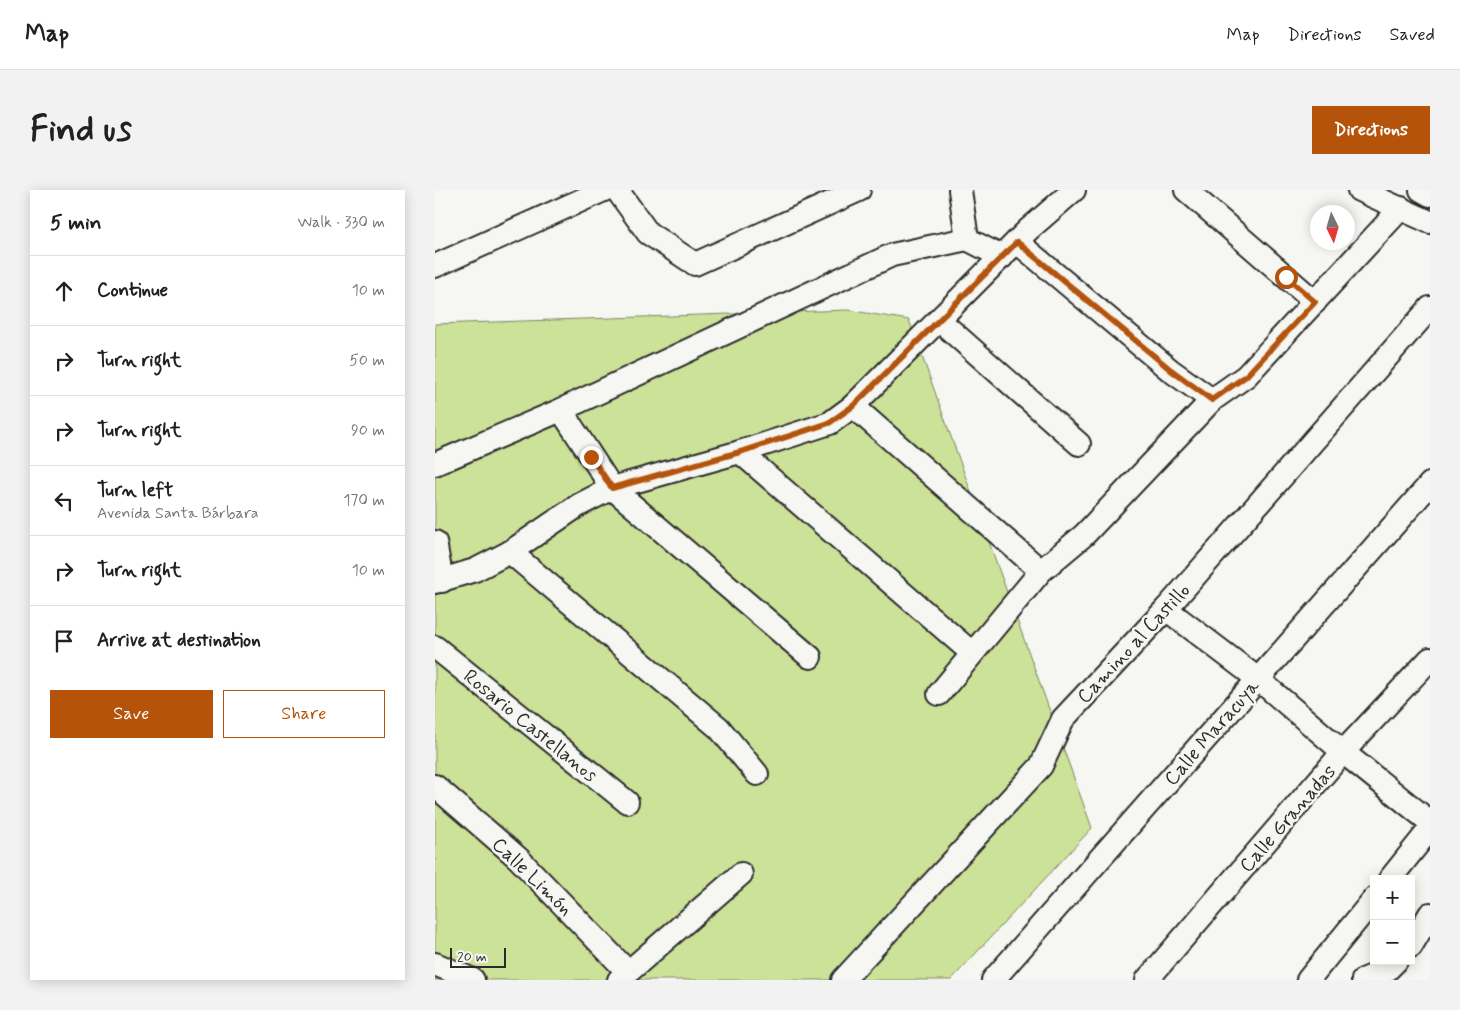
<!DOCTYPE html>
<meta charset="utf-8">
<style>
:root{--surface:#fff;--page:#f2f2f2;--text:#202124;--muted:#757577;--line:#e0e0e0;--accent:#b45309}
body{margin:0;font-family:Mynerve,sans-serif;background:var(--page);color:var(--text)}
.controls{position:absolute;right:15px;bottom:15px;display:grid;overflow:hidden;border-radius:0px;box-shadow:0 2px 12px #0003}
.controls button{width:45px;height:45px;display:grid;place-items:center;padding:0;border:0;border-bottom:1px solid var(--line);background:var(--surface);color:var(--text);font:25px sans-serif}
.compass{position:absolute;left:875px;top:15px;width:45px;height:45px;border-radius:50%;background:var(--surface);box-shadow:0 2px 12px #0003;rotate:175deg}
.scale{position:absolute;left:15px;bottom:12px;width:56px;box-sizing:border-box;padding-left:5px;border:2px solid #2b2b2b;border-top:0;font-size:14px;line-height:18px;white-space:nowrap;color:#2b2b2b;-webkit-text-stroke:4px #f6f6f2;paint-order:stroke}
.stop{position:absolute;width:15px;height:15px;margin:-11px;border:4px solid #b45309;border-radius:50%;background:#fff}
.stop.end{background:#b45309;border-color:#fff;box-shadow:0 1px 5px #0008}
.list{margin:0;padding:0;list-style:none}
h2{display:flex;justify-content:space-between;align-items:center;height:65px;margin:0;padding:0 20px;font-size:21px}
h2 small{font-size:16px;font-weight:400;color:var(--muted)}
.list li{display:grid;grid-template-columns:32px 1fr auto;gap:15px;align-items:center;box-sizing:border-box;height:70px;padding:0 20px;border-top:1px solid var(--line)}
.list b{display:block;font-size:19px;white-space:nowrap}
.list p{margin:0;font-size:16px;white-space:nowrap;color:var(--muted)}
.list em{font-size:16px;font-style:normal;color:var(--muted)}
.actions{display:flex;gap:10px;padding:15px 20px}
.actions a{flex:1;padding:11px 0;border:1px solid var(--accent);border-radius:0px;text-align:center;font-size:18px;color:var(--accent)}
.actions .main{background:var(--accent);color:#fff}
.icon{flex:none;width:28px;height:28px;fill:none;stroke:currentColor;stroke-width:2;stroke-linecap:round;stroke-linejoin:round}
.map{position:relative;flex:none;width:995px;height:790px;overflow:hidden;border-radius:0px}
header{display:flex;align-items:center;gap:30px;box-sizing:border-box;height:70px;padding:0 25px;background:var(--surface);border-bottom:1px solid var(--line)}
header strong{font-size:24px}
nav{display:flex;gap:28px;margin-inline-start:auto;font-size:18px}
.intro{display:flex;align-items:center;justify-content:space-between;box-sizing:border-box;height:120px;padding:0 30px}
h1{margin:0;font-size:35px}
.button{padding:12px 22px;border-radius:0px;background:var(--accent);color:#fff;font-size:18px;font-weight:700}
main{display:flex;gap:30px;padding:0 30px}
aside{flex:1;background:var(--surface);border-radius:0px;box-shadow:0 2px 12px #0003}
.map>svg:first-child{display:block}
.green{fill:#cce298;stroke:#7c8662}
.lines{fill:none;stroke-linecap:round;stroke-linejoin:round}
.street-casing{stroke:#2b2b2b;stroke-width:26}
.street{stroke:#f6f6f2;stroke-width:22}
.route{stroke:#b45309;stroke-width:6}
.labels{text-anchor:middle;stroke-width:5;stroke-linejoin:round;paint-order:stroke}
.street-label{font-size:20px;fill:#2b2b2b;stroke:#f6f6f2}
</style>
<header>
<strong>Map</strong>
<nav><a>Map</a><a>Directions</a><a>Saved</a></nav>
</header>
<div class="intro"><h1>Find us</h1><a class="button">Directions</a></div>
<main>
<aside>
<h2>5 min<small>Walk · 330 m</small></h2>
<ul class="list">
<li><svg class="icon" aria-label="ahead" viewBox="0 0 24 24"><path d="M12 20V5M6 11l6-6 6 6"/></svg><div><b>Continue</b></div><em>10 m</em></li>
<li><svg class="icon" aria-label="right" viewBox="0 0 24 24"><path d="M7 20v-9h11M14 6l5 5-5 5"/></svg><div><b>Turn right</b></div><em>50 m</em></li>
<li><svg class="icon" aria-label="right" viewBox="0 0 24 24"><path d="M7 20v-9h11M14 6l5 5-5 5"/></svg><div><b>Turn right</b></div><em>90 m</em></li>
<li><svg class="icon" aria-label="left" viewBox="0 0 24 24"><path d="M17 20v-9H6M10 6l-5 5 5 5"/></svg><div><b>Turn left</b><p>Avenida Santa Bárbara</p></div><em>170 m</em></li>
<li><svg class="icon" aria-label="right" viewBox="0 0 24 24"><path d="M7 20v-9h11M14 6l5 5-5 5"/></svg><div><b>Turn right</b></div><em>10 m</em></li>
<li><svg class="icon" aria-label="arrive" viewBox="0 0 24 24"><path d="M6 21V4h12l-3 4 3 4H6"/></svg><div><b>Arrive at destination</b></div></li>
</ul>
<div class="actions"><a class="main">Save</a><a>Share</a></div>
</aside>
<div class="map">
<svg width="995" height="790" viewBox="0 0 995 790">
<rect width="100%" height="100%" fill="#f6f6f2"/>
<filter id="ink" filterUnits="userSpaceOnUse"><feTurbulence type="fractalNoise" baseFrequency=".02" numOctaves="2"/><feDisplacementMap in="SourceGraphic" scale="10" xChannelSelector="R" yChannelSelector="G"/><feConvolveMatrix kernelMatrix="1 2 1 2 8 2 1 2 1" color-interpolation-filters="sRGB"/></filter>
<g filter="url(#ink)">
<path class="green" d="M413,120l61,10 183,508 -141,152h-516v-656z"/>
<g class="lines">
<defs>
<g id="street">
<path d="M182,0l31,43 47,31 164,-74"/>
<path d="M525,0l7,49 35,18"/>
<path d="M751,0l129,112"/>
<path d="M924,0l71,32"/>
<path d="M986,0l9,5"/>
<path d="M582,52l153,128 42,30"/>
<path d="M0,76l169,-76"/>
<path d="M504,130l140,124"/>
<path d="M418,216l188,165"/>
<path d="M126,220l51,78 198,169"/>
<path d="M305,262l232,201"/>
<path d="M0,274l126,-54 331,-155 75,-16"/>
<path d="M0,352l7,39"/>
<path d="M75,362l209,176 38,46"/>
<path d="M0,392l40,-12 35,-18 69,-47 33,-17 128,-36 90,-29 23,-17 175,-176 46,-40"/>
<path d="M731,419l92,70 85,73 87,70"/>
<path d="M0,457l192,155"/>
<path d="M504,504l102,-123 43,-36 128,-135 34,-24 155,-168"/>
<path d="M0,596l83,72 109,113"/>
<path d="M955,689l40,-50"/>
<path d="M976,756l19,-32"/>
<path d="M0,774l38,16"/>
<path d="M184,790l122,-106"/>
<path d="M408,790l198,-214 22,-47 103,-110 264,-301"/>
<path d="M558,790l437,-496"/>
<path d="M712,790l196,-228 87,-93"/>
<path d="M873,790l66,-81"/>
<path d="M928,790l24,-10 9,-9"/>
</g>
</defs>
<use href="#street" class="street-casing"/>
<use href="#street" class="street"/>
</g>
</g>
<g class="lines" filter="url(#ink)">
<path class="route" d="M156,267l21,31 128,-36 89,-29 24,-17 164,-164 154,128 41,30 34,-24 69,-74 -29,-25"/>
</g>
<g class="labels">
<g class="street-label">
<text transform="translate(698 453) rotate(-47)" y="7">Camino al Castillo</text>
<text transform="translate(96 535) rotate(39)" y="7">Rosario Castellanos</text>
<text transform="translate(776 542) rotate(-49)" y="7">Calle Maracuya</text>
<text transform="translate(852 628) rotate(-49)" y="7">Calle Granadas</text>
<text transform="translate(98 686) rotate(44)" y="7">Calle Limón</text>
</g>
</g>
</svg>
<div class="controls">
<button>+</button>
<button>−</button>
</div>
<svg class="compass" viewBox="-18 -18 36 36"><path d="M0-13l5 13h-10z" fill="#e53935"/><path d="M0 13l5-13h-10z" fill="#757577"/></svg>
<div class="scale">20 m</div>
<div class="stop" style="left:851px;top:87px"></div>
<div class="stop end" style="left:156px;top:267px"></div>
</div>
</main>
